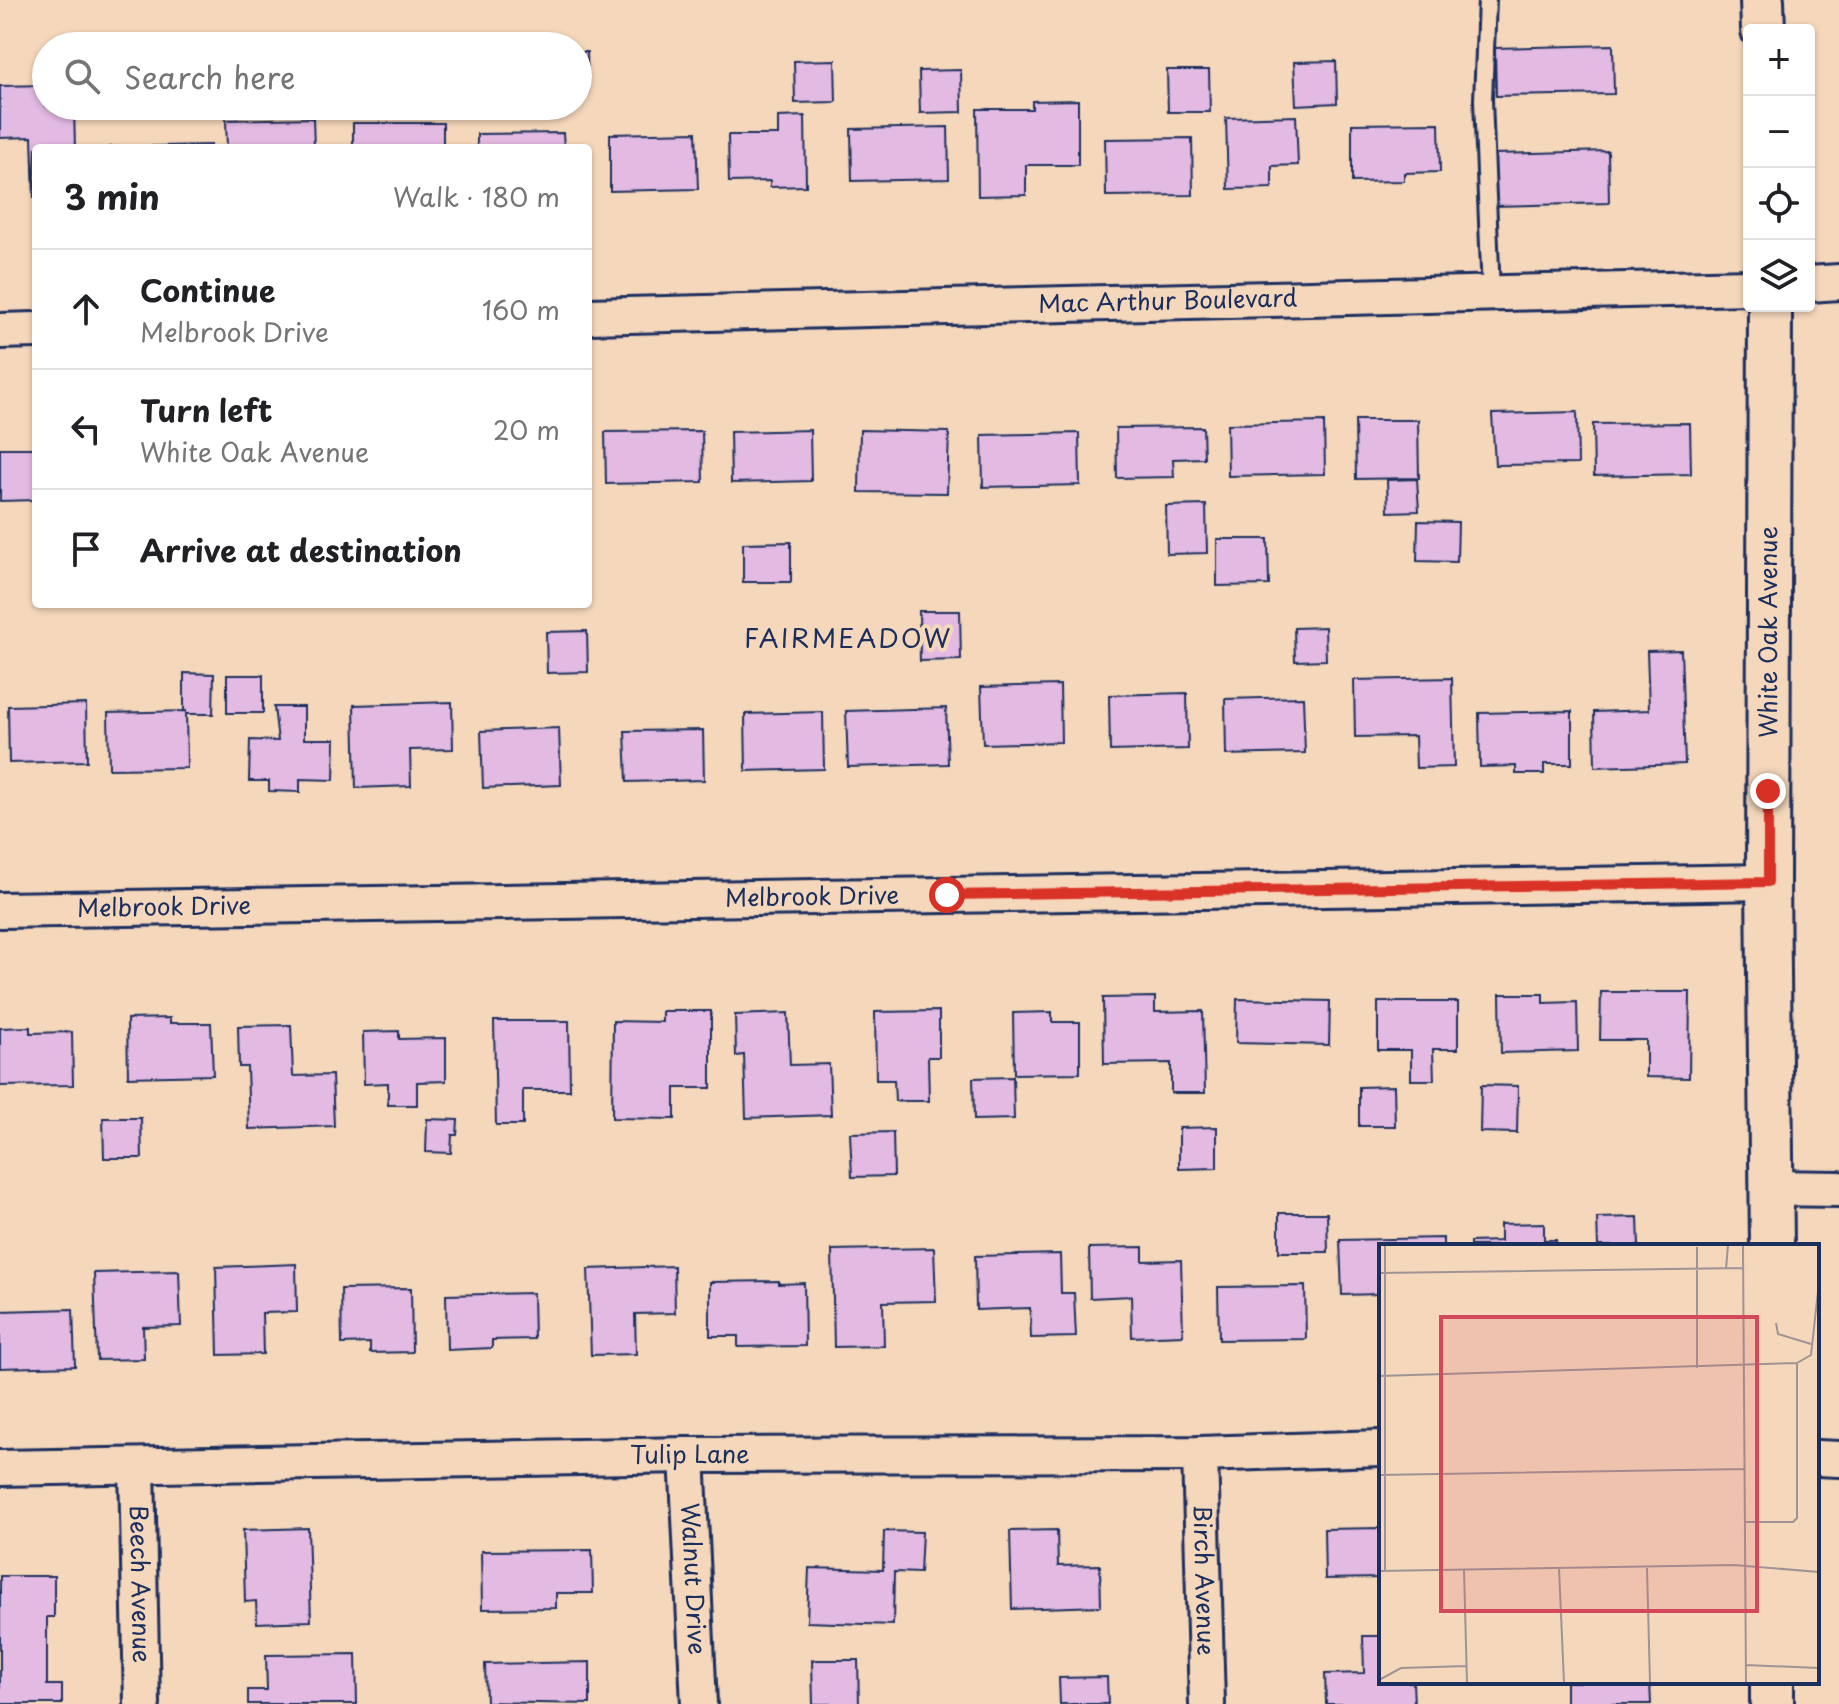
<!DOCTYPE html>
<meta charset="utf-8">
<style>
:root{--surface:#fff;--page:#f2f2f2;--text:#202124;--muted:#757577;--line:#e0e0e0}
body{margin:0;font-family:"Playpen Sans",sans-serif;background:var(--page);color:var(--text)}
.controls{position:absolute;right:24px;top:24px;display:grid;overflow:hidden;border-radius:8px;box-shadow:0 2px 6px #0004}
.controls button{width:72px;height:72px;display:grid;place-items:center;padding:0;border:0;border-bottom:2px solid var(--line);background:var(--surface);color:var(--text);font:40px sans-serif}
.stop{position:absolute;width:24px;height:24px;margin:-18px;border:6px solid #d93025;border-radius:50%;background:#fff}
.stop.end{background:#d93025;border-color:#fff;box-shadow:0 2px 8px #0008}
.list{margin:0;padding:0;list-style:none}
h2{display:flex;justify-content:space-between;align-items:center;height:104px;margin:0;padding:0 32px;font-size:34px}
h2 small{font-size:26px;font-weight:400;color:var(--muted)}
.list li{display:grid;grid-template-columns:52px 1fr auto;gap:24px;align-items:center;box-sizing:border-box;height:120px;padding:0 32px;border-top:2px solid var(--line)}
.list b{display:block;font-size:30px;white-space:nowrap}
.list p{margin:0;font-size:26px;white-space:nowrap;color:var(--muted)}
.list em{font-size:26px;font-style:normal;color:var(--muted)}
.icon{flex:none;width:44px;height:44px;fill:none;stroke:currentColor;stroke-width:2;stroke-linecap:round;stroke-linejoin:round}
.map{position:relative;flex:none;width:1839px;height:1704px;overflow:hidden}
.search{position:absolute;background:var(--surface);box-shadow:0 2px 6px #0004;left:32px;top:32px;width:560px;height:88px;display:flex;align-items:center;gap:20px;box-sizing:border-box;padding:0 28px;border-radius:44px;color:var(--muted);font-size:30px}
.panel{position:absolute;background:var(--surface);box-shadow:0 2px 6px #0004;left:32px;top:144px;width:560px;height:464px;border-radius:8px}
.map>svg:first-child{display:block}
.building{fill:#e3bae1;stroke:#1b2f5e;stroke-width:2}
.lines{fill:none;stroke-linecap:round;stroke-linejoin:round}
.service-casing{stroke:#1b2f5e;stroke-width:22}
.minor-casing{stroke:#1b2f5e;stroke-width:40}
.tertiary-casing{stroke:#1b2f5e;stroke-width:48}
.service{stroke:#f5d7bb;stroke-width:16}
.minor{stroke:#f5d7bb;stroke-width:34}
.tertiary{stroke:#f5d7bb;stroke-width:42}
.route{stroke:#d93025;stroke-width:10}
.labels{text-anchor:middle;stroke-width:8;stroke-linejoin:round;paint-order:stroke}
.street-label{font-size:24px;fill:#1b2f5e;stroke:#f5d7bb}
.neighbourhood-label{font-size:26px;letter-spacing:2px;fill:#1b2f5e;stroke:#f5d7bb}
.inset-road{fill:none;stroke:#9e9496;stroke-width:2}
.view{fill:#d1495b;fill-opacity:0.15;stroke:#d1495b;stroke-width:4}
.inset-edge{fill:none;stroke:#1b2f5e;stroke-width:4}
</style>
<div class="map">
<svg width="1839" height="1704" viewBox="0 0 1839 1704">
<rect width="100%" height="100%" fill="#f5d7bb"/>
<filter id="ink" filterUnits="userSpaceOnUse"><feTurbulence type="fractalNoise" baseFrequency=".0125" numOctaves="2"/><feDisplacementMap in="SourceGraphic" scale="16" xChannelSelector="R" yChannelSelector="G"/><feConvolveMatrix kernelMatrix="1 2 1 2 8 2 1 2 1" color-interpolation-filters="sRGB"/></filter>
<g filter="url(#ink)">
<g class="building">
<path d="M1613,45l1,49 -118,2 -1,-48z"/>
<path d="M578,52h9l1,42h-10z"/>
<path d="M835,60l1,42 -41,1 -1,-42z"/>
<path d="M1336,61l1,42 -41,2 -2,-43z"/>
<path d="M961,70l1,42 -42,1 -1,-42z"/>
<path d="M1167,70h42l1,42h-42z"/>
<path d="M46,85v21h28l1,42h-39l-2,51 -2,-62 -32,1v-52z"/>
<path d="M1078,100v65h-52v30l-48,1 -1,-87h55v-8z"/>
<path d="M805,116l1,70 -36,1v-6l-41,1 -1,-47h50v-18z"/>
<path d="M1296,116l2,49 -26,1v22l-44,1 -2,-71z"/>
<path d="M313,118l1,30h-87l-1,-28z"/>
<rect x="353" y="123" width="90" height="25"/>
<path d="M1439,123l1,49 -36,1v8l-52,1v-58z"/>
<path d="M948,127l1,52 -97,2 -1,-52z"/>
<path d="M696,132l2,57 -88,2v-57z"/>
<path d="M563,133l1,15h-87v-14z"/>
<path d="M1192,138l1,57 -87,1 -1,-57z"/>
<path d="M211,145v3h-101v-1z"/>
<path d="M1608,151l1,52 -115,3 -1,-52z"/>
<path d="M1577,412l1,52 -83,1 -3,-51z"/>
<path d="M1355,420h63l1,58 -63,1z"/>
<path d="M1324,422l1,52 -97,2 -1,-52z"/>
<path d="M1690,423l1,51 -97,2 -1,-52z"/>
<path d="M1203,427l1,31 -31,1 1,18 -57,1 -1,-50z"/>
<path d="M810,430l1,51 -80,2 -1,-51z"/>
<path d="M860,430l89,2 -2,61 -88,-1z"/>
<path d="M702,431l1,51 -97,2 -1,-52z"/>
<path d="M1079,433l1,52 -97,2 -1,-52z"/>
<path d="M0,448h36v52l-36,1z"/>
<path d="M1417,479l2,32 -31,1 -1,-32z"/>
<path d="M1206,505l1,48 -40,1 -1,-48z"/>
<path d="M1418,521l40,1 -1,40 -40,-1z"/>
<path d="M1217,539h51l1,46 -52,1z"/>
<path d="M791,542v40h-48v-39z"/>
<path d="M919,611h41l1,49 -41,1z"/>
<path d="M1325,627l1,33 -31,1 -1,-33z"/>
<path d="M587,631l1,41 -41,1 -1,-41z"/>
<path d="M1681,650l4,114 -90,3 -1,-55 55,-2 -2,-59z"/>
<path d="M184,673l30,1 -1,40h-29z"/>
<rect x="227" y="675" width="36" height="38"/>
<path d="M1452,678l2,89 -38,1 -1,-32 -60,1 -1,-57z"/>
<path d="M1060,685l1,57 -78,2 -2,-57z"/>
<path d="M1187,693l1,56 -78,2 -1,-56z"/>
<path d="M1303,697l2,56 -79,2 -1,-56z"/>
<path d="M452,702l1,47 -43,1 1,36 -55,2 -2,-83z"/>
<path d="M86,704l1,57 -78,2 -1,-57z"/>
<path d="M274,707h30v32h31l-1,41 -34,-1v13l-31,-1v-10h-20l1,-41 28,1z"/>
<path d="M946,708l2,56 -100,3 -2,-56z"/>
<path d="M186,711l1,57 -78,1 -1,-56z"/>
<path d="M1572,711v53h-28v10h-28v-8l-36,1 -1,-54z"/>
<path d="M823,712l1,57 -78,2 -1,-57z"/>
<path d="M559,728l2,57 -78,3 -2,-57z"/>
<path d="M703,730l1,50 -77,2 -2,-51z"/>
<path d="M1601,992h89l-1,86 -43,-1v-37h-46z"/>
<path d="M1500,994h43v9l34,-1 1,49 -77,2z"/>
<path d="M1155,997v15l48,-1 2,82h-34v-30l-67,1 -1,-66z"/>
<path d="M1237,999l93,2 -1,44 -93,-2z"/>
<path d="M1378,1002h80v47h-25l1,31h-23v-30h-33z"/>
<path d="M662,1011h49v77h-36v31l-63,-1 1,-97 49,1z"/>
<path d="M939,1011v46h-11l1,44h-34l-1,-21h-18l-1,-68z"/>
<path d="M1052,1012v10h28v51l-66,1 -1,-61z"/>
<path d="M788,1013l2,52 39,-1 2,51 -85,3 -2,-63 -8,1 -1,-41z"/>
<path d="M170,1018v5h41l2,52 -85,2 -1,-58z"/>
<path d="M494,1021h75l1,69h-47v35h-27z"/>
<path d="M291,1025l2,51 39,-1 2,51 -85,3 -2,-62h-8l-1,-41z"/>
<path d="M30,1027v6l42,-1 1,53 -73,1v-58z"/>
<path d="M399,1031v8l47,-1v43l-29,1v23h-29v-22l-24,1 -1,-52z"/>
<path d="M1013,1077l1,42 -40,1 -1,-42z"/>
<path d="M1481,1085l37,1 -1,47 -37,-1z"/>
<path d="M1394,1086l1,40h-36v-39z"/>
<path d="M103,1118h38l1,40h-38z"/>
<path d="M427,1119l31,1 -1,15h-5l-1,18 -25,-1z"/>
<path d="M1217,1127v41l-38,1v-41z"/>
<path d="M893,1132l1,44 -42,1 -2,-44z"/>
<path d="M1279,1213h48l1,39h-49z"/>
<path d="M1638,1217l1,29h-41l-1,-28z"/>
<path d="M1544,1223v17h12l1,6h-87v-4l30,-1v-17z"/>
<path d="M1443,1238v8h-62v48l-39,1 -2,-55z"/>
<path d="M1143,1247v14l38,-1 2,75 -51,2 -1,-41 -41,2 -1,-50z"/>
<path d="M934,1248l2,53 -53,1 1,44 -50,1 -2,-97z"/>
<path d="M1060,1254l1,39h13l2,44 -45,1 -1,-30 -54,2 -1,-54z"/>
<path d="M296,1264l1,48 -35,1 1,41 -45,1 -2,-88z"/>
<path d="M674,1266l1,47 -40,1 1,40 -45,1 -3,-86z"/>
<path d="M179,1271l2,55 -38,1 1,32 -47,1 -3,-87z"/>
<path d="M779,1281v3l25,-1 1,63 -67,1v-11h-28v-54z"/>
<path d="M1305,1286l1,53 -87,1 -1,-53z"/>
<path d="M411,1288l1,64 -42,1v-10l-28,1 -1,-55z"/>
<path d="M533,1293l1,46 -42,1v8l-45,2 -1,-55z"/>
<path d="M73,1309l2,57 -75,2v-57z"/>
<path d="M308,1528l3,93 -54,2 -1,-22 -11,1 -2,-72z"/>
<path d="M1381,1528v50l-56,1 -1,-50z"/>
<path d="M1057,1530l1,36 42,-1 1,41 -89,3 -2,-78z"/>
<path d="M884,1531l38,1 -2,41 -26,-1 -1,53 -86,-3 2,-54 74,2z"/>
<path d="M592,1550l1,43h-37v15l-74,1 -1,-58z"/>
<path d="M0,1576h54v41h-7v68h15v19h-62z"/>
<path d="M1363,1636h18v46h32l1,22h-88l-1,-30 39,-1z"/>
<path d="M356,1654l1,50h-109v-14h19l-1,-35z"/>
<path d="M812,1660h46l1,44h-46z"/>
<path d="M590,1662v42l-104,-2 -1,-38z"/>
<path d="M1107,1677l1,27h-48l-1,-26z"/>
<path d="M1566,1682h84l1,22h-85z"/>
</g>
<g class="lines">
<defs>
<path id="service" d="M1487,0l-4,100 8,194"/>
<g id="minor">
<path d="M1809,284l30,-2"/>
<path id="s1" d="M588,316l1161,-29"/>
<path d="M0,331l36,-1"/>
<path id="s2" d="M0,910l1768,-28"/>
<path d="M1772,1188l67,1"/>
<path id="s3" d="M1200,1454l7,250"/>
<path id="s4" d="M687,1455l12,249"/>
<path d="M1817,1458l22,1"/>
<path id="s5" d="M137,1466l5,238"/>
<path id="s6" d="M0,1468l687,-13 513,-1 181,-6"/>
</g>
<g id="tertiary">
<path d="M1762,0l1,30"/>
<path d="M1770,306l-2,576 4,364"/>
<path d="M1772,1682v22"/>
</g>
</defs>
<use href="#service" class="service-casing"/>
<use href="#minor" class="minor-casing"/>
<use href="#tertiary" class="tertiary-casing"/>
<use href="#service" class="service"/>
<use href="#minor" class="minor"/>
<use href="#tertiary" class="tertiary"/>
</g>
</g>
<g class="lines" filter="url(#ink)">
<path class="route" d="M947,895l821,-13v-91"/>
</g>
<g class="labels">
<g class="street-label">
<text dy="8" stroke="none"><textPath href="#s1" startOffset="580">Mac Arthur Boulevard</textPath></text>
<text transform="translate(1769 632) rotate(-90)" y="8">White Oak Avenue</text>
<text dy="8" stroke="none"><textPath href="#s2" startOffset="812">Melbrook Drive</textPath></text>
<text dy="8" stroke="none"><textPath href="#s2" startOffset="164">Melbrook Drive</textPath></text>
<text dy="8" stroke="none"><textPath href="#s6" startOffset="690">Tulip Lane</textPath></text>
<text dy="8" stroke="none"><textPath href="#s3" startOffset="126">Birch Avenue</textPath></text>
<text dy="8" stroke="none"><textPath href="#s4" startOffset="124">Walnut Drive</textPath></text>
<text dy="8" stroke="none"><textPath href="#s5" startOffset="118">Beech Avenue</textPath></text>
</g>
<g class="neighbourhood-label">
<text x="848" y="648">FAIRMEADOW</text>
</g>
</g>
<g transform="translate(1379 1244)">
<rect width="440" height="440" fill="#f5d7bb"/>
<path class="inset-road" d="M6,1v326M364,1l3,438M347,25l2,-24M0,29l364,-5M318,73v-70M397,79l2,11 33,10M318,124v-51l47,-1M0,132l418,-13M0,231l366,-6M367,278h47l4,-4v-155l14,-8 8,-73M180,324l5,115M268,324l3,115M85,326l3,113M0,327l355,-6 85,7M367,421l73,3M0,436l22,-12 66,-2"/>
<path class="view" d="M62,73h316v294h-316z"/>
<rect width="440" height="440" class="inset-edge"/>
</g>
</svg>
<div class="controls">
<button>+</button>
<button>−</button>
<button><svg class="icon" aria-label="locate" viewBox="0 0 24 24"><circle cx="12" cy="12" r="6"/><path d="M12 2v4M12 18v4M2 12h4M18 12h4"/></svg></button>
<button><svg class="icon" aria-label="layers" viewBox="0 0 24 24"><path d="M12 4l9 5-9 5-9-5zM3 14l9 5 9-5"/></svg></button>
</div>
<div class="stop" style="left:947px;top:895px"></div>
<div class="stop end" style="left:1768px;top:791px"></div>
<div class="search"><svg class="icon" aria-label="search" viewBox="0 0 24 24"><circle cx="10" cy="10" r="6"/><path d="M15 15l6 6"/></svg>Search here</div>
<section class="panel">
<h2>3 min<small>Walk · 180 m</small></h2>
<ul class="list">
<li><svg class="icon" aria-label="ahead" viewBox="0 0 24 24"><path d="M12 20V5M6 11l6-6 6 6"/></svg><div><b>Continue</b><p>Melbrook Drive</p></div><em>160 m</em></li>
<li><svg class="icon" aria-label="left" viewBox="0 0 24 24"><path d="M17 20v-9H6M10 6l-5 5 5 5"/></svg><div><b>Turn left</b><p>White Oak Avenue</p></div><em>20 m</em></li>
<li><svg class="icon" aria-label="arrive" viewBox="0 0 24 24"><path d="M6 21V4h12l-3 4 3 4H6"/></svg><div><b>Arrive at destination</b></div></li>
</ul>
</section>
</div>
